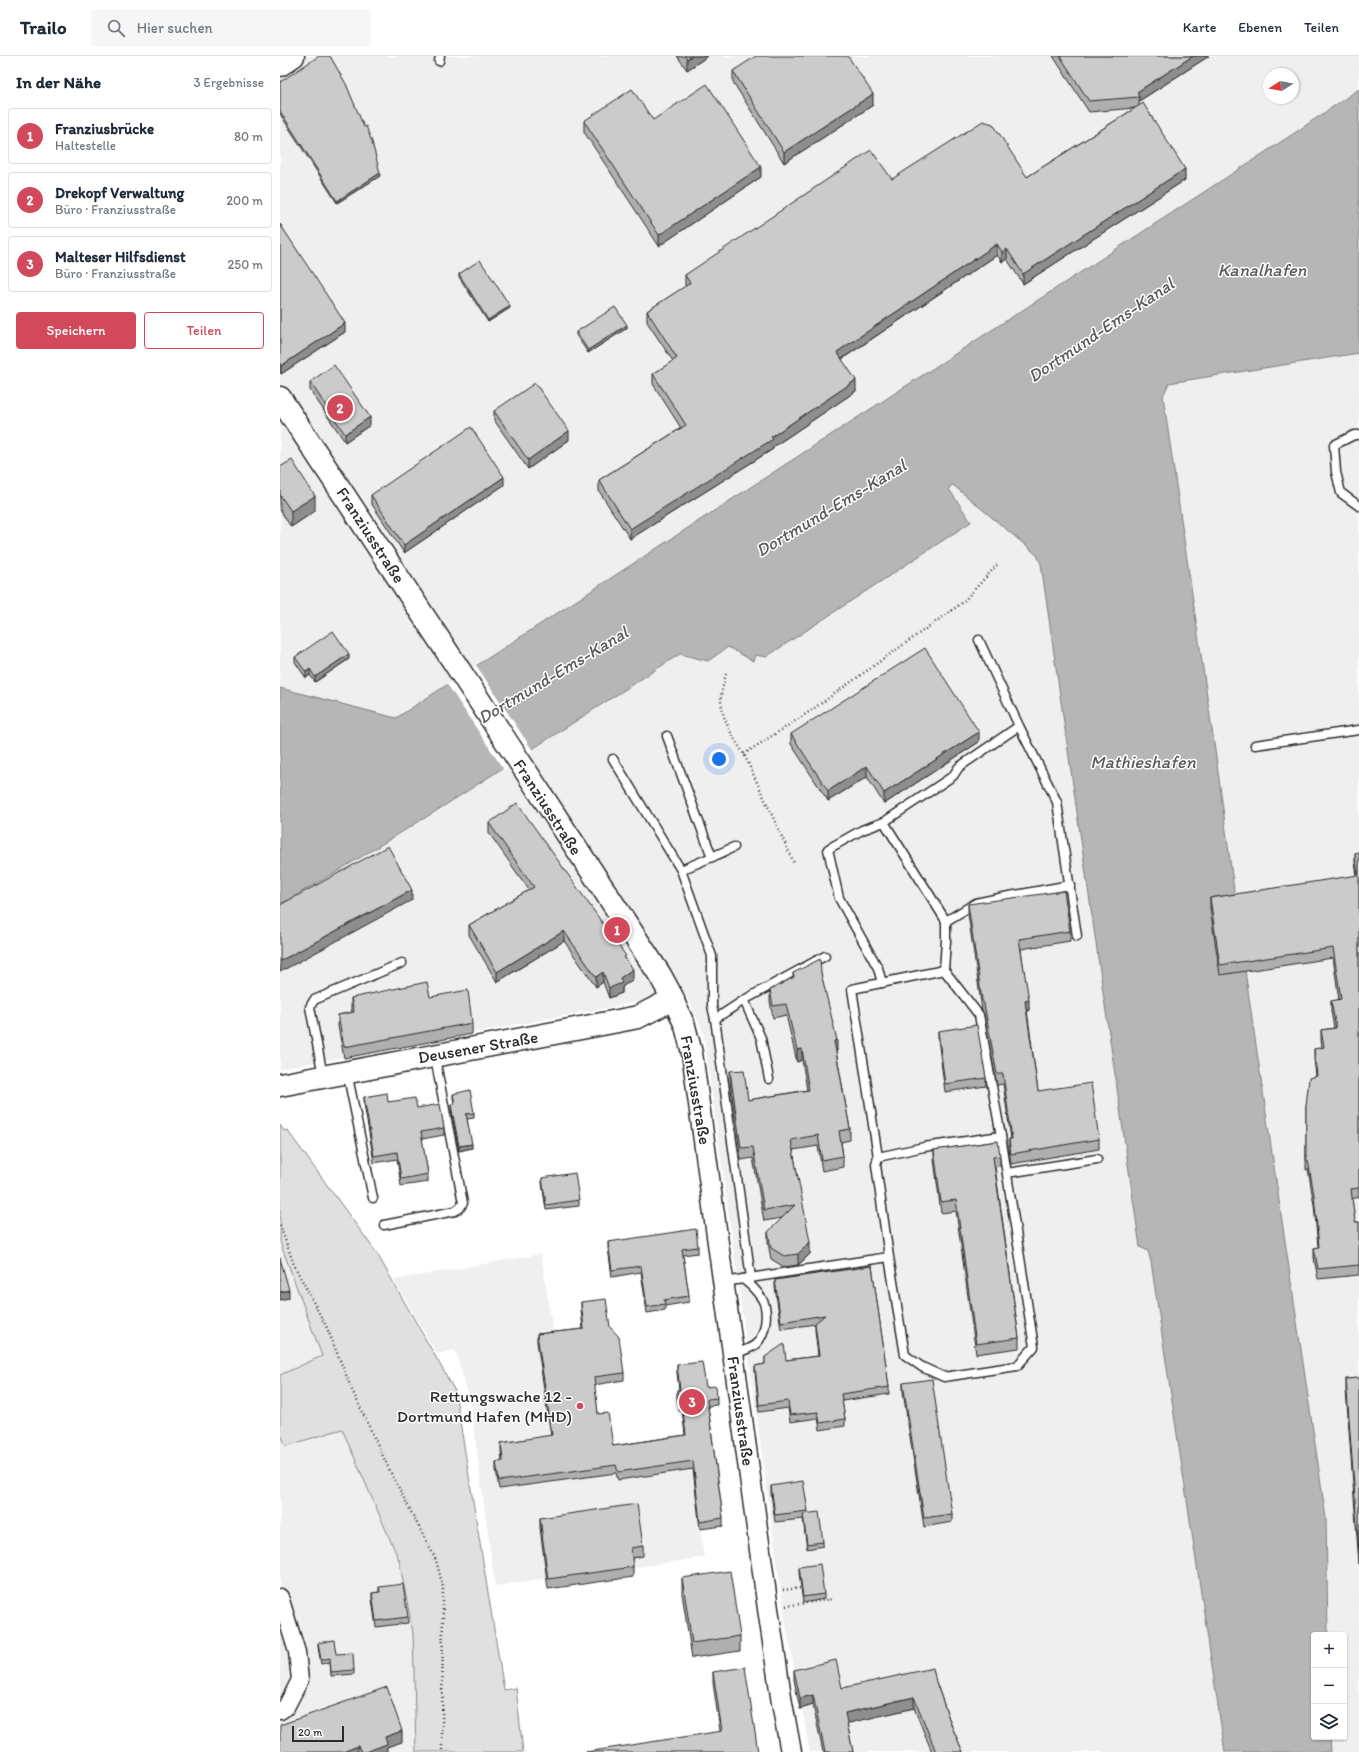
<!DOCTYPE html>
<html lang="de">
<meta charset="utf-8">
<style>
:root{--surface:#fff;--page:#f6f6f7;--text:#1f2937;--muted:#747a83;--line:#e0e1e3;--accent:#d1495b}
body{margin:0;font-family:Itim,sans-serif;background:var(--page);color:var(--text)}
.controls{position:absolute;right:12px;bottom:12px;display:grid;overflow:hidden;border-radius:4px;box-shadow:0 1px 3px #0004}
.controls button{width:36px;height:36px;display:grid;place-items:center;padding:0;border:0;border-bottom:1px solid var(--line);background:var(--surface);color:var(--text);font:20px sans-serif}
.compass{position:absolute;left:983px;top:12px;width:36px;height:36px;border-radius:50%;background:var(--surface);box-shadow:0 1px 3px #0004;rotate:259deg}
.scale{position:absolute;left:12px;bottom:10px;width:52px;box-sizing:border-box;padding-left:4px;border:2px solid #2b2b2b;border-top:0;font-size:11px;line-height:14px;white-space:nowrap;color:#2b2b2b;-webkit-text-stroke:3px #fff;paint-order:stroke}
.you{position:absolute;left:439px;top:703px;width:14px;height:14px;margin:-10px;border:3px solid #fff;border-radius:50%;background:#1a73e8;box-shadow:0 0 0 6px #1a73e833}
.badge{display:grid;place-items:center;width:26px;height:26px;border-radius:50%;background:var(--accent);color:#fff;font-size:13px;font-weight:700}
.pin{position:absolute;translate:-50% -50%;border:2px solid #fff;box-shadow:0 1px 4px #0006}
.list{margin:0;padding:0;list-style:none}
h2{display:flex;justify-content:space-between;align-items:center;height:52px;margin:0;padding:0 16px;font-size:17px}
h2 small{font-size:13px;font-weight:400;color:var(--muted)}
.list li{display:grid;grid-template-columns:26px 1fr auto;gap:12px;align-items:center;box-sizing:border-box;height:56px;margin:0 8px 8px;padding:0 8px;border:1px solid var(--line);border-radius:4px}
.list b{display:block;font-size:15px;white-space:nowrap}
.list p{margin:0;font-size:13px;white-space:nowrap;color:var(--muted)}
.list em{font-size:13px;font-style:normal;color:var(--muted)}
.actions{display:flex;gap:8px;padding:12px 16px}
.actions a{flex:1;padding:9px 0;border:1px solid var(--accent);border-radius:4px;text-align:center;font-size:14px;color:var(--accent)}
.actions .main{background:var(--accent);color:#fff}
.icon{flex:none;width:22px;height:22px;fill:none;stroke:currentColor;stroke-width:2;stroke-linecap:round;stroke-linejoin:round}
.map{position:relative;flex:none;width:1079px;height:1696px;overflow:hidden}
header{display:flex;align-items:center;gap:24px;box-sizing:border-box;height:56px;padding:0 20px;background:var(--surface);border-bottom:1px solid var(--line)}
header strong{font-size:19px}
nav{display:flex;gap:22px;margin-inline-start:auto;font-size:14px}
.search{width:280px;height:36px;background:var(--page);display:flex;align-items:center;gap:10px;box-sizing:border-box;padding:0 14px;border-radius:4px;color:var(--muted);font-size:15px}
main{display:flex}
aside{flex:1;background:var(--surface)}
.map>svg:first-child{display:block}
.built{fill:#efefef;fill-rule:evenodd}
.green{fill:#e0e0e0;stroke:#868686}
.water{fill:#b6b6b6;stroke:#7e7e7e}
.pier{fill:#fff}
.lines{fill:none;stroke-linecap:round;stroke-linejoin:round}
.service-casing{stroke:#2b2b2b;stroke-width:11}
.minor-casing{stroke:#2b2b2b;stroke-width:19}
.tertiary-casing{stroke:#2b2b2b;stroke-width:23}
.secondary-casing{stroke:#2b2b2b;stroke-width:25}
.path{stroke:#2b2b2b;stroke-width:2.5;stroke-dasharray:1 3;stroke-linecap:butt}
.service{stroke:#fff;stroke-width:8}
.minor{stroke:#fff;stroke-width:16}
.tertiary{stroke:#fff;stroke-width:20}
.secondary{stroke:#fff;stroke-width:22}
.wall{fill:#afafaf;stroke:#2b2b2b}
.shaded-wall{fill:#8e8e8e;stroke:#2b2b2b}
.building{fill:#cbcbcb;stroke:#2b2b2b}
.poi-dot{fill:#d1495b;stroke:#fff;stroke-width:1.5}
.labels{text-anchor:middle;stroke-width:3;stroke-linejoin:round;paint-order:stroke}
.street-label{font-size:17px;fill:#2b2b2b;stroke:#fff}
.poi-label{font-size:17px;fill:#2b2b2b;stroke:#fff;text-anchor:end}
.water-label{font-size:18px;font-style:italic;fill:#5c5c5c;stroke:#fff}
</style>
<header>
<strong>Trailo</strong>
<div class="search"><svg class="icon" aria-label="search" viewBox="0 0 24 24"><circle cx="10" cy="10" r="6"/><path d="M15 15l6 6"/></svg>Hier suchen</div>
<nav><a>Karte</a><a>Ebenen</a><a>Teilen</a></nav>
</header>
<main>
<aside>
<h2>In der Nähe<small>3 Ergebnisse</small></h2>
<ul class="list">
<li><span class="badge">1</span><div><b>Franziusbrücke</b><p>Haltestelle</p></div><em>80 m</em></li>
<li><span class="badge">2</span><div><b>Drekopf Verwaltung</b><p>Büro · Franziusstraße</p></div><em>200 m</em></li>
<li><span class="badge">3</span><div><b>Malteser Hilfsdienst</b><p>Büro · Franziusstraße</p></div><em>250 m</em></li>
</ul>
<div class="actions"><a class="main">Speichern</a><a>Teilen</a></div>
</aside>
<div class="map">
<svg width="1079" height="1696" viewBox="0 0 1079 1696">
<rect width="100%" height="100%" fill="#fff"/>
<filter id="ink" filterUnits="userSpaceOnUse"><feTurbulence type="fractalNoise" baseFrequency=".025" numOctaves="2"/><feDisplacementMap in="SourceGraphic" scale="8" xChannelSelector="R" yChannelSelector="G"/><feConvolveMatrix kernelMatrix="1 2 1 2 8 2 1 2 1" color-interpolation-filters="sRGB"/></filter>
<g filter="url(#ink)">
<g class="built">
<path d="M0,0h1079v1696h-549l-25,-132 -82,-589 -18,-38 -405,76zM989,18h24v24h-24zM1034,1579h30v102h-30z"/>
<path d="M0,1186l42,114 -42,19z"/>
<path d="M261,1198l32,205 138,-20 12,87 -23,3 4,28 -72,11 -86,2 1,8 -52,8 -25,-186 -15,-50 -18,4 -43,-74z"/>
<path d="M62,1373l57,131 14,73 3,119h-136v-320l6,14z"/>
</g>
<path class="green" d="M0,1069l4,6 3,-1 89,122 79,139 49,299 12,-2 7,64h-107l-3,-119 -14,-73 -57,-131 -56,17 -6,-14v-57l42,-19 -42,-114z"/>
<path class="water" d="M1079,33v264l-190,30 -6,13 53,361 28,207 82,554 2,117h-14v102h16l1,15h-106l-74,-490 -3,-11 -8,-4 -99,-683 -4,-9 -84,-70 -3,1 -1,3 22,33 -205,135 -11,-2 -2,6 -25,-14 -20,14 -28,-7 -247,159 -100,61 -53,30v-216l116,30 897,-584z"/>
<path class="pier" d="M196,609l57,86 -29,19 -57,-86z"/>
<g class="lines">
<defs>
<g id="service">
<path d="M159,5l1,-5"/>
<path d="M1079,379h-5l-20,10 2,27 5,21 18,13"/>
<path d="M699,584l40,86"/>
<path d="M387,680l45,121 -31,13"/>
<path d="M975,689l104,-15"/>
<path d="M333,703l68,111 31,86v50l3,13"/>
<path d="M604,766l62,99v20l-2,29"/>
<path d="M432,801l22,-10"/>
<path d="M666,865l30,-18 28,-6 66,-12"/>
<path d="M602,927l-4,-15 -39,-70 -11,-49 34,-19 22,-8 69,-46 6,-9 60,-41 38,76 20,134"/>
<path d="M464,944l17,38 8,41"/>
<path d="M67,1016l26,126"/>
<path d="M43,1020l-13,-69 4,-7 88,-37"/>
<path d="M598,1101l-26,-168 92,-19 35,45 22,121"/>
<path d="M727,1117l90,-14"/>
<path d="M104,1169l71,-14 5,-3 3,-5 -28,-145"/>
<path d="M471,1222l-36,-259 29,-19 81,-44"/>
<path d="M463,1223l146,-22 16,98 17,12 22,10 73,-11 17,-19 -33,-211 -77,11 -46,10 -2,8 13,92"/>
<path d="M444,1226l19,-3c8,6 14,12 19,20 7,12 4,35 -6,45 -5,5 -15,7 -22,10"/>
</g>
<path id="minor" d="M0,1541l17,55 3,28 -14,27 -6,4"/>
<path id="tertiary" d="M393,943l12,27 7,27 76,556 14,94 9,49"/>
<g id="secondary">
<path d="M0,9l13,-9"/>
<path d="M0,342l380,577 13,24 -35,18 -15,3 -343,65"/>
</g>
</defs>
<use href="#service" class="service-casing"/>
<use href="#minor" class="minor-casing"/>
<use href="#tertiary" class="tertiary-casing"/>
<use href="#secondary" class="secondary-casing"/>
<g class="path">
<path d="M446,618c-2,7 -4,15 -5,22 -1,20 12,42 23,58l50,109"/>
<path d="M464,698l62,-40 156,-111 35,-38"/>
<path d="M0,1169l14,40 33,63 25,62 38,81 46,89 7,27 -1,165"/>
<path d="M503,1534l18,-2"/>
<path d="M506,1550l47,-7"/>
</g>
<use href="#service" class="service"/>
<use href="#minor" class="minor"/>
<use href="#tertiary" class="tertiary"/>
<use href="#secondary" class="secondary"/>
</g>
<g class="wall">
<path d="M397,0h31l-21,14z"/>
<path d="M773,0h156l-70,45v4l46,75 -162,104 -16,-25 -5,3 -5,-7 -155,104 14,32 -83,56v2l-143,90 -31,-48v-11l82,-52 -28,-44v-10l20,-13 -26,-39v-11l39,-25 -1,-1v-10l207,-96 135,-2 108,-69 -46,4z"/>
<path d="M453,15l140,34 -89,58 -51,-81z"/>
<path d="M0,26l100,94 -43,27 -57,-89z"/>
<path d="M373,64l108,57 -102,69 -75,-114v-11z"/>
<path d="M0,168l65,108 -64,42 -1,-2z"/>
<path d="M179,218l51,34 -22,14 -29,-45z"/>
<path d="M347,272l-39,25 -12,-18v-3z"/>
<path d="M30,326l60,43 -25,17 -35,-52z"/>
<path d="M214,355l75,29 -41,29 -34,-49z"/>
<path d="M0,411l35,44 -24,16 -11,-17z"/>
<path d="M224,429l-100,68 -33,-50v-8z"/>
<path d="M15,601l54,2 -34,23 -5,-7 -4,3 -11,-16z"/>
<path d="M511,678l188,8 -95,62 -17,-27 -39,24 -37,-57z"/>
<path d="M209,767l137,136 7,20 -11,8v6l-13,5 -6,-16 -7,5 -32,-46 -67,41 -28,-47v-10l60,-35 -40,-57z"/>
<path d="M1079,796v345l-7,2 3,23h4v53l-41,4 -4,-21v-10l4,-1 -4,-42 -6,-36 -2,1v-64l10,-30 -2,-17v-10l8,-1 -1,-8v-10l13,-2 -3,-17v-10l8,-1 -6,-42 -113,17 -10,-67v-10l147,-22 -2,-13v-10z"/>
<path d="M688,848l102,27v10l-49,8 8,61h-2l11,81 61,48v10l-88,15 -2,-15v-10h2l-8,-55 -6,1 -13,-71 -2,-4 -14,-96z"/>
<path d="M513,917h28l16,78h-1l14,78v11l-9,2 2,14v11l-21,4 -4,-25 -25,4 17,104 -12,11 -14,2 -13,-8 -3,-16v-11l14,-14 -18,3 -11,-63 -12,2 -11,-78v-11l18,29 59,-10 -5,-30 -5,2 -11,-47 -13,3 -3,-17v-11l23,-13z"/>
<path d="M150,941l42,26v11l-128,24 -6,-32v-11l14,-3 -1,-4v-10z"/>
<path d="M658,975l48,47v8l-41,6 -7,-53z"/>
<path d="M173,1038l21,19v5l-7,1 5,29 -13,3 -8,-42v-4l3,-1 -1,-6z"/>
<path d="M84,1041l53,11 27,20v7l-22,4 6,35v8l-27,4 -4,-27 -23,4 -10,-59z"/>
<path d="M654,1094l66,6v10l-5,1 24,171v10l-43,6 -20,-143 -15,2 -7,-53z"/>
<path d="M262,1122l37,22v6l-33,4 -4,-27z"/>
<path d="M328,1186l90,5v6l-15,2 6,41v6l-24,4v4l-18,3 -6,-41 -29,5 -4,-29z"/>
<path d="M592,1210l17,121v7l-47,7 3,18v7l-25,4 -2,-12 -28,4 -2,-14 -29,4 -4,-40v-6l10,-2v-7l21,3 32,-4 -3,-26v-6l-34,5 -6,-42v-7z"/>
<path d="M301,1246l29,25 14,46v7l-30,5 4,29 15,32 72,-11 -3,-25 -3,1 -2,-13v-8h2l-2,-17v-8l29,22 11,11v7l-9,1 15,112v8l-23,3 -7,-60 -75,11 -2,-7 -117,16 -3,-19v-8l6,-1 -1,-10v-8l50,-7 -14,-94v-8l46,-5 -2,-19z"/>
<path d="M1079,1322v186l-13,-174v-11z"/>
<path d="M623,1327l49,131v8l-28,5 -21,-135z"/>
<path d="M491,1430l37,25v3l15,28v4l-16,3 -4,-30 -28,3 -4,-29z"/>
<path d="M260,1462l103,28v10l-11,2 1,9v10l-85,12 -8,-61z"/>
<path d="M519,1511l25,27v5l-21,4 -4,-30z"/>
<path d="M402,1522l58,58v15l-48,7 -10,-64z"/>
<path d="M99,1531l29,30v6l-32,4 -4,-28v-6l7,-1z"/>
<path d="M38,1587l36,27v4l-23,2 -1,-14 -9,2 -3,-17z"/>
<path d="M514,1614l48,18 94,-6 16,45 11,25h-31l-18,-44 -67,15 6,29h-30l-10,-47 -13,4 -6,-29z"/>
<path d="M433,1616l45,80 -38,-21 -7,-48z"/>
</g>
<g class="shaded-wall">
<path d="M412,0h16l-21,14v-11z"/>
<path d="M913,0h16l-70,45v-4l-2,-5z"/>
<path d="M593,38v11l-89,58v-11z"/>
<path d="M481,111v10l-102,69v-11z"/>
<path d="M905,113v11l-162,104v-10z"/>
<path d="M100,117v3l-43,27v-2z"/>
<path d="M717,188v11l-160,107v-10z"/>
<path d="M727,193v10l-5,3v-10z"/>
<path d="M230,250v2l-22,14v-2z"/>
<path d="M65,267v9l-64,42v-8z"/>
<path d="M347,269v3l-39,25v-3z"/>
<path d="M576,324v11l-83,56v2l-143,90v-10l141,-92z"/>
<path d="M90,361v8l-25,17v-8z"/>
<path d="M289,375v9l-41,29v-9z"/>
<path d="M224,421v8l-100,68v-8z"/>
<path d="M35,440v15l-24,16v-16z"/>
<path d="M69,598v5l-34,23v-5z"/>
<path d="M30,613v6l-4,3v-6z"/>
<path d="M699,676v10l-95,62v-11z"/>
<path d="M587,710v11l-39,24v-10z"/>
<path d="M132,834v10l-132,72v-11z"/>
<path d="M284,875v10l-67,41v-10z"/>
<path d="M353,913v10l-11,8v6l-13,5v-10l11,-10z"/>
<path d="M323,916v10l-7,5v-10z"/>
<path d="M749,944v10l-4,1v-10z"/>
<path d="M557,984v11l-3,1v-11z"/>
<path d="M522,993v11l-5,2v-12z"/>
<path d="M192,1088v4l-13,3v-5z"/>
<path d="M530,1186v12l-12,11v-11z"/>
<path d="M9,1234v8l-9,2v-8z"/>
<path d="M533,1639v10l-13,4v-11z"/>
<path d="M634,1641v11l-69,16v-11z"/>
<path d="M122,1675v11l-15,5v5h-22l20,-15z"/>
<path d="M78,1690v6h-15z"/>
</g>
<g class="building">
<path d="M39,0h11l16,28 18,43 2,-1 6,16 8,31 -43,28 -57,-90v-29z"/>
<path d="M404,0h8l-5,3z"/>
<path d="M476,0h92l25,38 -89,58 -51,-81z"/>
<path d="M780,0h133l-56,36 2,5 -50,4z"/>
<path d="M427,28l54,83 -102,68 -75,-114 48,-32 21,31z"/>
<path d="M863,47l42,66 -162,105 -16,-25 -5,3 -5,-8 -160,108 19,28 -85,57 2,2 -143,90 -31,-49 87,-55 -33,-51 24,-16 -30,-47 43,-28 -5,-8 186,-125 21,29 91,-58 10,3 34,53z"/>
<path d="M0,168l65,99 -64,43 -1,-2z"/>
<path d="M200,204l30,46 -22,14 -29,-46z"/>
<path d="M335,251l12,18 -39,25 -12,-18z"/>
<path d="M54,309l36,52 -25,17 -35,-52z"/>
<path d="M255,327l34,48 -41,29 -34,-49z"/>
<path d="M191,371l33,50 -100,68 -33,-50z"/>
<path d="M12,404l23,36 -24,15 -11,-16v-28z"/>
<path d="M53,575l16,23 -34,23 -5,-8 -4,3 -11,-15z"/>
<path d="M645,592l54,84 -95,61 -17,-27 -39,25 -37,-57z"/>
<path d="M237,747l109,153 -2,1 9,12 -13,9 2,5 -13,5 -6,-16 -7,5 -32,-46 -67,41 -28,-47 65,-38 -45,-64z"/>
<path d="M108,790l24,44 -132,71v-56z"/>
<path d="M1079,796v336l-8,1 4,33h4v43l-41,4 -4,-21 5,-1 -5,-52 -6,-35h-2v-54l3,-28 8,-2 -3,-27 10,-2 -3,-17 15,-2 -5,-27 10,-2 -8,-51 -113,17 -10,-67 148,-23 -3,-22z"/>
<path d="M784,835l6,40 -51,8 10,61 -4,1 13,90 53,-8 8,56 -88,15 -2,-15h3l-9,-65h-6l-13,-70 -2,-4 -14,-96z"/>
<path d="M540,903l1,14 16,67 -3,1 16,88 -11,2 4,25 -21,4 -4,-25 -27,5 19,102 -12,12 -14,2 -13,-8 -3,-16 27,-27 -31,5 -11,-63 -12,1 -11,-77 14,-1 4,30 61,-10 -7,-41 -5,1 -11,-46 -13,2 -3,-16 24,-13 -1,-4z"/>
<path d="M147,926l3,15 38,-7 4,33 -128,24 -6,-32 16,-3 -3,-14z"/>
<path d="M697,969l9,53 -41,6 -7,-53z"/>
<path d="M190,1034l4,23 -8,1 6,30 -13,2 -8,-41 4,-1 -2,-10z"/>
<path d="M107,1037l1,9 27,-4 2,10 23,-4 4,24 -23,4 7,42 -27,5 -4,-27 -23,4 -10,-59z"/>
<path d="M718,1085l2,15 -7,1 26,181 -43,6 -20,-144 -15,2 -7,-52z"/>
<path d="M295,1117l4,27 -33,5 -4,-27z"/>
<path d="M416,1173l2,18 -16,2 7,47 -25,4 1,4 -18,3 -6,-41 -29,4 -4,-28z"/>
<path d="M0,1202l9,32 -9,2z"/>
<path d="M592,1210l17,121 -48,7 4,25 -25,4 -2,-11 -28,3 -2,-14 -29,4 -4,-39 10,-2v-7l19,-13 2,16 33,-4 -4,-33 10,-8 -44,7 -6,-42z"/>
<path d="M326,1243l4,28 9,10 5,36 -30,4 4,37 10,-1 5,33 73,-11 -4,-32h-3l-2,-13h3l-3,-25 25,-3 4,25 10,-1 1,12 -9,1 -1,1 16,118 -23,4 -7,-61 -75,11 -2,-7 -117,16 -3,-19 7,-1 -2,-18 51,-8 -15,-101 47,-5 -3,-27z"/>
<path d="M1079,1322v175l-13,-174z"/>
<path d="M652,1323l20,135 -28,4 -21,-135z"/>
<path d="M523,1425l5,30 -33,4 -4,-29z"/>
<path d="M357,1448l6,42 -12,2 2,19 -85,12 -8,-61z"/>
<path d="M539,1456l4,30 -16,2 -4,-30z"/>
<path d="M540,1508l4,30 -21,3 -4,-30z"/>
<path d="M450,1515l10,65 -48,7 -10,-65z"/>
<path d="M123,1528l5,33 -32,4 -4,-28 8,-1 -1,-5z"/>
<path d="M54,1584l2,14 17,-1 1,17 -23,2 -1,-14 -9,2 -3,-17z"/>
<path d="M556,1604l6,28 91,-20 3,14 16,45 11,25h-27l-22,-55 -69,16 8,39h-28l-12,-57 -13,3 -6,-28z"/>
<path d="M465,1611l13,85h-172l136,-21 -9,-59z"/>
<path d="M107,1631l15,44 -17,6 2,7 -22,8h-4l-3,-6 -15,6h-63v-27z"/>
</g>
</g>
<circle class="poi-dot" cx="300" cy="1350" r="4"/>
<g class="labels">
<g class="street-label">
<text transform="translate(91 479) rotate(57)" y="6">Franziusstraße</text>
<text transform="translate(268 751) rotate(57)" y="6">Franziusstraße</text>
<text transform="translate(198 991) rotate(-10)" y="6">Deusener Straße</text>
<text transform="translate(416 1034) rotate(80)" y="6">Franziusstraße</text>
<text transform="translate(461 1355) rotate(82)" y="6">Franziusstraße</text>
</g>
<g class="poi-label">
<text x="292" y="1346">Rettungswache 12 -<tspan x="292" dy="20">Dortmund Hafen (MHD)</tspan></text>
</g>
<g class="water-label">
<text x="982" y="220">Kanalhafen</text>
<text transform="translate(821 274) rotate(-34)" y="6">Dortmund-Ems-Kanal</text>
<text transform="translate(551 452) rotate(-31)" y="6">Dortmund-Ems-Kanal</text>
<text transform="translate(273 619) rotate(-31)" y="6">Dortmund-Ems-Kanal</text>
<text x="863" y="712">Mathieshafen</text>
</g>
</g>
</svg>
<div class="controls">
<button>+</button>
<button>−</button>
<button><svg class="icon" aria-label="layers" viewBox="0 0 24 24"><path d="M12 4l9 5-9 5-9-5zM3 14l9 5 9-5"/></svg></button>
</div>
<svg class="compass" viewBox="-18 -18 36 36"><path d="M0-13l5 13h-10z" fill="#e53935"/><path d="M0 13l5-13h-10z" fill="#747a83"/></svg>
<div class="scale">20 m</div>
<div class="you"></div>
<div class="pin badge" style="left:337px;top:874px">1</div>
<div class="pin badge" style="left:60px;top:352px">2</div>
<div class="pin badge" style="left:412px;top:1346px">3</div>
</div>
</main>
